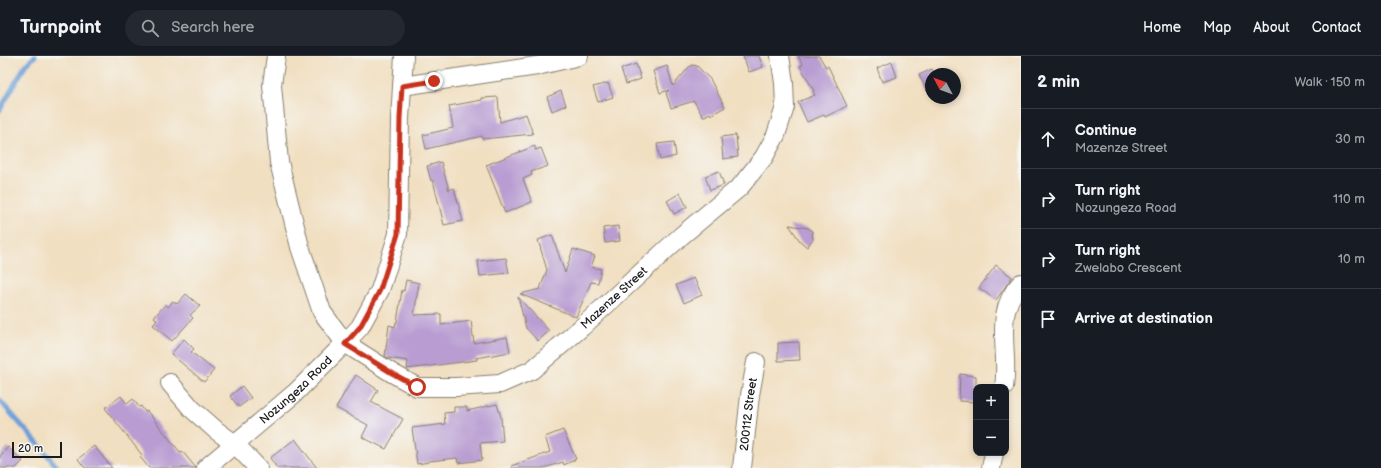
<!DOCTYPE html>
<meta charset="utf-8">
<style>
:root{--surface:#171b24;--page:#242831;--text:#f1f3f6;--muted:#9ea1a6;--line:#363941}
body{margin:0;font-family:"Balsamiq Sans",sans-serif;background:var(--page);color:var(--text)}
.controls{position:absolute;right:12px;bottom:12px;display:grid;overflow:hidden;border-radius:8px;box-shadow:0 2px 6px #0003}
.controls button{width:36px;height:36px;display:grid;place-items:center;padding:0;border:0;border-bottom:1px solid var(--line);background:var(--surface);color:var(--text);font:20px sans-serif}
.compass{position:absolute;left:925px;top:12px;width:36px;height:36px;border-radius:50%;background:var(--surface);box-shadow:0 2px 6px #0003;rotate:311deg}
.scale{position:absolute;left:12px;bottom:10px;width:50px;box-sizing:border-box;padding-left:4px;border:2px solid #1c1c1c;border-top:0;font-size:11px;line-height:14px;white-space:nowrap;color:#1c1c1c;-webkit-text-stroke:3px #f6f6f2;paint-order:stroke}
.stop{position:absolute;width:12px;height:12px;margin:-9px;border:3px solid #c8321e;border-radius:50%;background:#fff}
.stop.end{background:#c8321e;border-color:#fff;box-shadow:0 1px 4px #0008}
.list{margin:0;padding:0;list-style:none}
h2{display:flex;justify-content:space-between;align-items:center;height:52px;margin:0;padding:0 16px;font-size:17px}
h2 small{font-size:13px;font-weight:400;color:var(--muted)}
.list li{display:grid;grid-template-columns:26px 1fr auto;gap:12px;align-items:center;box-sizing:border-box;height:60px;padding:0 16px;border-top:1px solid var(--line)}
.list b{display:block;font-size:15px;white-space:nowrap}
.list p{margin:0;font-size:13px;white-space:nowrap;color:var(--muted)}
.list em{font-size:13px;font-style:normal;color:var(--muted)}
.icon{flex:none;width:22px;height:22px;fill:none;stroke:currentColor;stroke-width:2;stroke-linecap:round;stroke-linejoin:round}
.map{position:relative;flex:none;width:1021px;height:412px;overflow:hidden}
header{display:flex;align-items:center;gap:24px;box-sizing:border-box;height:56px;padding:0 20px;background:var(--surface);border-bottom:1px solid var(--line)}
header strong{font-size:19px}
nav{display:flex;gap:22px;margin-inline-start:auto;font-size:14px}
.search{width:280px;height:36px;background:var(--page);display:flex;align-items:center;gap:10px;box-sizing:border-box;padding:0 14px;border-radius:22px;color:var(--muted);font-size:15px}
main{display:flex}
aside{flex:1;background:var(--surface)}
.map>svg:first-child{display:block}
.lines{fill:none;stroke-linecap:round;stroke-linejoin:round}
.stream{stroke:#6d9fd8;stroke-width:5}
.building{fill:#b89cd2}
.minor-casing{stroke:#867e6e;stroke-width:20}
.minor{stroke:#fff;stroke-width:18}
.route{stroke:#c8321e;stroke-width:5}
.labels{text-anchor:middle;stroke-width:3;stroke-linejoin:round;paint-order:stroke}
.street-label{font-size:12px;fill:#1c1c1c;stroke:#f6f6f2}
</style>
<header>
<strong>Turnpoint</strong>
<div class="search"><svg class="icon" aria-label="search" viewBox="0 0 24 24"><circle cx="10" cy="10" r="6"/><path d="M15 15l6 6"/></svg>Search here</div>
<nav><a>Home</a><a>Map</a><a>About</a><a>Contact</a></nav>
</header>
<main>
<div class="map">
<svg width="1021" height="412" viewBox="0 0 1021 412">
<rect width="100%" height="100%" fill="#f6f6f2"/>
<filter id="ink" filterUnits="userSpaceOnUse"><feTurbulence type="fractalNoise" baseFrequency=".025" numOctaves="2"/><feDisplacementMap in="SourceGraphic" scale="8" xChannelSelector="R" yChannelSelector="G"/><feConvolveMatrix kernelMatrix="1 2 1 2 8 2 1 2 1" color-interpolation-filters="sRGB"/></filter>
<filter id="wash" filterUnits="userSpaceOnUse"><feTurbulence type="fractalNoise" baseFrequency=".012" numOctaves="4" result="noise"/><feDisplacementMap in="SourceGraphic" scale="16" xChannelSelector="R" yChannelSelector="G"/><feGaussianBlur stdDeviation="0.9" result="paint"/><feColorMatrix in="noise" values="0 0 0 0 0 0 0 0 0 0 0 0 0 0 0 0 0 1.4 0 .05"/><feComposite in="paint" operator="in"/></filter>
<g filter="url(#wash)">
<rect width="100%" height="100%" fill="#f1dfc1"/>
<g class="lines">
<g class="stream">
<path d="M0,54l25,-44 10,-10"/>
<path d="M0,345l40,45 18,22"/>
</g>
</g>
<g id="blocks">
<g class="building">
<path d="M743,0h16l4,11 -14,5z"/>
<path d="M798,0h21l7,11 2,-1 19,40 -22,11 -1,-2 -17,7 -9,-20 17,-7 -2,-3 1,-1 -14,-25 3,-1z"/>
<path d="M892,6l5,15 -15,5 -5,-14z"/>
<path d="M636,8l5,15 -15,5 -5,-15z"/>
<path d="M693,9l4,1 13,13 15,28 -14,8 -1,-2 -7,4 -9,-16 -23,7 -5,-15 3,-3 -9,3 -7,-22 14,-5 6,20 16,-19z"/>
<path d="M932,13l3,5h-4v15l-4,2 -8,-16z"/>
<path d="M608,27l5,14 -15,5 -5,-15z"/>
<path d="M561,35l5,14 -14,6 -5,-14z"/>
<path d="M498,41l2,25 26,-8 7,20 -51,5v-3l-56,13 -3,-14 30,-7 -4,-22 33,-6v-2z"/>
<path d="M736,79l2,22 -15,2 -2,-22z"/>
<path d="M674,86l2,14 -16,4 -3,-16z"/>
<path d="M535,90v4l6,-2 7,18 -17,6 1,3 -9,4 9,23 -27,11 -19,-48z"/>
<path d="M441,106l8,28 5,-2 9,33 -19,4 -11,-45 -2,1 -4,-15z"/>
<path d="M719,115l5,14 -14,5 -5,-14z"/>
<path d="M680,137l7,14 -13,7 -7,-13z"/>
<path d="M789,169l19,3 4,3 1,8 -6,8 -7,-6z"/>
<path d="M618,170l2,15 -15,2 -2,-15z"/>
<path d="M552,179l13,38 8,-24 22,7 -4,11 10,2 -3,14 -7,-1 -15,35 -56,-23 20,-5 7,-19 -9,-30z"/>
<path d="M506,202l3,15 -29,3 -2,-15z"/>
<path d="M996,209l16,12 -16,23 -17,-12z"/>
<path d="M694,222l8,17 -18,8 -8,-18z"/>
<path d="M406,224l13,3 -5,32 27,-1v11l30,-4 3,22 33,-6 3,15 -34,6 1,2 -70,9 1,-8 -20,-3 -3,-2 4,-31 6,2 1,-5h1l5,-32 2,1z"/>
<path d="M186,238l14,12 -10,9 3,3 -21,23 -19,-16 4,-5 -3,-3 12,-13 2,3 5,-6 4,3z"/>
<path d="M518,241l31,34 -11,10 -12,-13z"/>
<path d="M184,283l10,10 -3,3 23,18 -10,12 -33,-28z"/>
<path d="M799,286l1,18 -22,1v-18z"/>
<path d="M960,318l16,2v26l-17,-1z"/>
<path d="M356,319l22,15 -7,12 32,17 -17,30 -24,-12 6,-12 -32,-17 10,-18z"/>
<path d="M242,330l9,12 -12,9 -9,-11z"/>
<path d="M121,340l6,8 6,-5 6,8 2,-1 4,6 2,-1 33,41 2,-1 14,17h-47l-9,-11 2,-2 -37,-47z"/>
<path d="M497,348l4,13 2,24 -23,2 2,17 -24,3 -1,-5 -28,3v1l-12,2 -5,-36 33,-4 -1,-11 10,-1v-5h13v4z"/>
<path d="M563,374l13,29 -12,6 -1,-3 -19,6h-32l-1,-2 39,-14 -5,-15z"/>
<path d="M295,383l22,29h-40l-7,-10z"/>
<path d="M94,390l18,22h-27l-7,-9z"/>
<path d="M8,391l15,14 -7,7h-16v-12z"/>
</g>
</g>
</g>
<g filter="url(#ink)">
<use href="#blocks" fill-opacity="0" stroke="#867e6e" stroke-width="1"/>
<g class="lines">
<defs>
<g id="minor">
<path id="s1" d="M276,0l-4,29 7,77 21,85 22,65 23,31 47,30 25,14h39l44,-3 32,-14 50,-43 99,-91 59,-49 24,-30 12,-22 9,-28 -1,-24 -4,-27"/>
<path d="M402,30l135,-20 42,-10"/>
<path d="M170,327l22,26 25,22 18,13 23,24"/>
<path d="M1004,331c6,-37 -12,-73 17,-104"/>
<path id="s2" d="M206,412l89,-75 50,-50 15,-16 20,-37 18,-56 2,-116 4,-62"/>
<path id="s3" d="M742,412l8,-73 6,-33"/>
<path d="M991,412l3,-15"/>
</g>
</defs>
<use href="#minor" class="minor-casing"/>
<use href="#minor" class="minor"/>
</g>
</g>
<g class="lines" filter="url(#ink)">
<path class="route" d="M417,331l-25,-14 -47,-29 15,-17 20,-37 18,-56 2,-116 2,-32 32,-5"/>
</g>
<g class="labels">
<g class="street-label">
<text dy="4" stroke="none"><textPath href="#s1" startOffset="613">Mazenze Street</textPath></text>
<text dy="4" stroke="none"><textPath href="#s2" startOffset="119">Nozungeza Road</textPath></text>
<text dy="4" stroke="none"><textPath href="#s3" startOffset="54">200112 Street</textPath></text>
</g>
</g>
</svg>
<div class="controls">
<button>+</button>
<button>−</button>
</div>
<svg class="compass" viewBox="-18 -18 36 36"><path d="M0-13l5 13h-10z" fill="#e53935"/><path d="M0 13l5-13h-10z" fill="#9ea1a6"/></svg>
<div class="scale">20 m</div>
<div class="stop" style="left:417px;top:331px"></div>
<div class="stop end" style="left:434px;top:25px"></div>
</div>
<aside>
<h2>2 min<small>Walk · 150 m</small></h2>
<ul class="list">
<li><svg class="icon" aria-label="ahead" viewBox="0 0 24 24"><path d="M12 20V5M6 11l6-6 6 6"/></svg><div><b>Continue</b><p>Mazenze Street</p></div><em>30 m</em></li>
<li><svg class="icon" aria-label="right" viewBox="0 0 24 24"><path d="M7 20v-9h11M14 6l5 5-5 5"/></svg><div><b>Turn right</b><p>Nozungeza Road</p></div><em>110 m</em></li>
<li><svg class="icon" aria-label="right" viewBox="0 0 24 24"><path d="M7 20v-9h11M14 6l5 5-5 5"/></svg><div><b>Turn right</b><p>Zwelabo Crescent</p></div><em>10 m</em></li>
<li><svg class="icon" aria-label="arrive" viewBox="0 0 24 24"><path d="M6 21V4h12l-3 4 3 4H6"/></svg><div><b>Arrive at destination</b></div></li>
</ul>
</aside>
</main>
